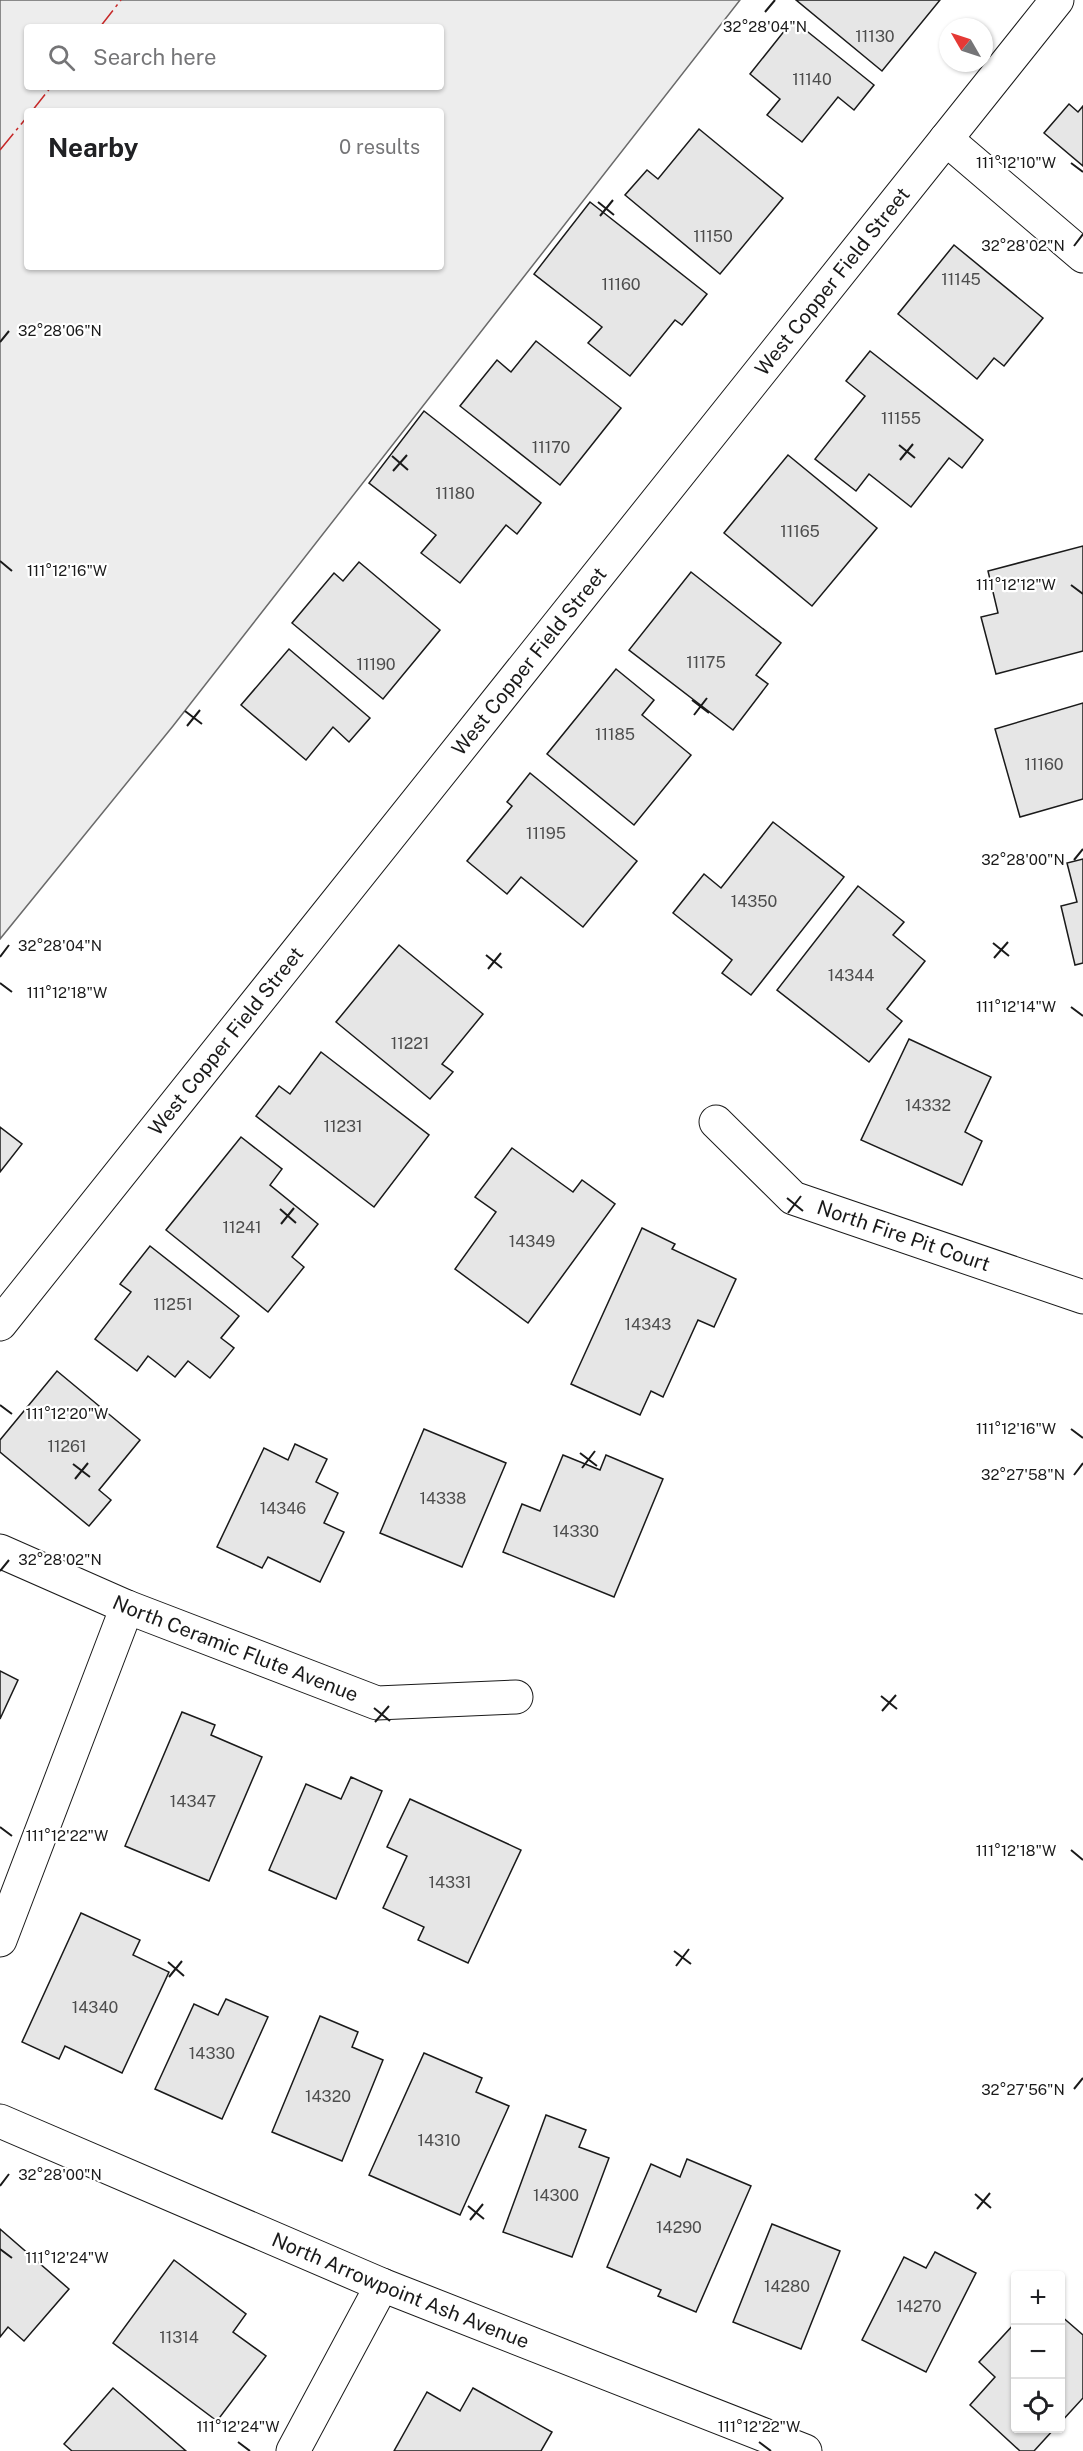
<!DOCTYPE html>
<meta charset="utf-8">
<style>
:root{--surface:#fff;--page:#f6f6f6;--text:#202124;--muted:#757577;--line:#e0e0e0}
body{margin:0;font-family:"Public Sans",sans-serif;background:var(--page);color:var(--text)}
.controls{position:absolute;right:18px;bottom:18px;display:grid;overflow:hidden;border-radius:6px;box-shadow:0 2px 4px #0004}
.controls button{width:54px;height:54px;display:grid;place-items:center;padding:0;border:0;border-bottom:2px solid var(--line);background:var(--surface);color:var(--text);font:30px sans-serif}
.compass{position:absolute;left:939px;top:18px;width:54px;height:54px;border-radius:50%;background:var(--surface);box-shadow:0 2px 4px #0004;rotate:309deg}
.list{margin:0;padding:0;list-style:none}
h2{display:flex;justify-content:space-between;align-items:center;height:78px;margin:0;padding:0 24px;font-size:26px}
h2 small{font-size:20px;font-weight:400;color:var(--muted)}
.icon{flex:none;width:33px;height:33px;fill:none;stroke:currentColor;stroke-width:2;stroke-linecap:round;stroke-linejoin:round}
.map{position:relative;flex:none;width:1083px;height:2451px;overflow:hidden}
.search{position:absolute;background:var(--surface);box-shadow:0 2px 4px #0004;left:24px;top:24px;width:420px;height:66px;display:flex;align-items:center;gap:15px;box-sizing:border-box;padding:0 21px;border-radius:6px;color:var(--muted);font-size:22px}
.panel{position:absolute;background:var(--surface);box-shadow:0 2px 4px #0004;left:24px;top:108px;width:420px;height:162px;border-radius:6px}
.map>svg:first-child{display:block}
.built{fill:#ededed;stroke:#6a6a6a;stroke-width:1.5;fill-rule:evenodd}
.building{fill:#e6e6e6;stroke:#1a1a1a;stroke-width:1.5}
.lines{fill:none;stroke-linecap:round;stroke-linejoin:round}
.minor-casing{stroke:#1a1a1a;stroke-width:35}
.minor{stroke:#fff;stroke-width:33}
.power{stroke:#c62828;stroke-width:1.5;stroke-dasharray:21 4.5 3 4.5;stroke-linecap:butt}
.ticks{fill:none;stroke:#1a1a1a;stroke-width:2}
.labels{text-anchor:middle;stroke-width:4.5;stroke-linejoin:round;paint-order:stroke}
.number-label{font-size:16px;fill:#4d4d4d}
.street-label{font-size:20px;fill:#1a1a1a;stroke:#fff}
.ticks-label{font-size:15px;text-anchor:middle;fill:#1a1a1a;stroke:#fff;stroke-width:4.5;stroke-linejoin:round;paint-order:stroke}
</style>
<div class="map">
<svg width="1083" height="2451" viewBox="0 0 1083 2451">
<rect width="100%" height="100%" fill="#fff"/>
<path class="built" d="M0,0h740l-567,726 -173,213zM27,27h414v60h-414zM27,111h414v156h-414z"/>
<g class="building">
<path d="M796,0h144l-58,71z"/>
<path d="M793,20l81,65 -20,25 -16,-13 -36,45 -35,-27 13,-16 -30,-25z"/>
<path d="M1069,104l9,8 5,-6v60l-39,-33z"/>
<path d="M699,129l84,69 -63,76 -95,-79 22,-25 11,9z"/>
<path d="M590,202l117,92 -25,31 -7,-5 -45,56 -42,-33 14,-16 -68,-53z"/>
<path d="M954,245l89,73 -39,48 -10,-8 -17,21 -79,-65z"/>
<path d="M536,341l85,67 -61,77 -100,-79 37,-46 14,12z"/>
<path d="M870,351l113,89 -21,28 -13,-10 -38,49 -42,-33 -13,17 -41,-32 50,-63 -19,-15z"/>
<path d="M424,411l117,92 -24,31 -11,-9 -46,58 -39,-30 15,-18 -67,-52z"/>
<path d="M788,455l89,73 -65,78 -88,-73z"/>
<path d="M1083,546v105l-87,23 -15,-57 17,-4 -10,-42z"/>
<path d="M359,562l81,68 -57,69 -91,-76 42,-50 9,8z"/>
<path d="M691,572l90,71 -25,32 12,9 -35,46 -104,-80z"/>
<path d="M289,649l81,69 -21,24 -16,-15 -27,33 -65,-55z"/>
<path d="M616,669l38,31 -12,15 49,40 -57,70 -87,-71z"/>
<path d="M1083,703v96l-63,18 -25,-88z"/>
<path d="M530,773l107,88 -54,66 -62,-50 -14,17 -40,-33 45,-55 -5,-4z"/>
<path d="M773,822l71,55 -93,118 -29,-22 10,-13 -59,-47 31,-39 17,14z"/>
<path d="M1083,859v104l-8,2 -14,-59 16,-4 -10,-39z"/>
<path d="M858,886l46,36 -11,13 32,26 -38,48 15,12 -33,41 -92,-72z"/>
<path d="M399,945l84,69 -41,50 11,8 -23,27 -94,-77z"/>
<path d="M909,1039l82,38 -26,55 17,9 -20,44 -101,-45z"/>
<path d="M321,1052l108,83 -55,72 -118,-91 23,-30 11,8z"/>
<path d="M0,1127l22,17 -22,28z"/>
<path d="M241,1137l41,32 -12,16 48,39 -26,33 12,10 -36,45 -102,-82z"/>
<path d="M512,1148l61,44 9,-12 33,24 -87,119 -73,-54 41,-57 -21,-15z"/>
<path d="M642,1228l33,16 -3,5 64,30 -22,48 -16,-7 -35,77 -12,-6 -11,24 -69,-31z"/>
<path d="M150,1246l89,70 -18,22 13,10 -24,30 -22,-17 -13,16 -27,-21 -11,15 -42,-32 36,-47 -11,-8z"/>
<path d="M57,1371l83,69 -41,50 12,10 -22,26 -89,-74v-12z"/>
<path d="M424,1429l82,34 -44,104 -82,-34z"/>
<path d="M295,1444l32,15 -11,23 22,11 -14,30 20,9 -24,50 -52,-25 -6,11 -45,-21 47,-99 24,12z"/>
<path d="M563,1455l37,15 6,-15 57,24 -49,118 -111,-45 19,-48 18,7z"/>
<path d="M0,1671l18,9 -18,39z"/>
<path d="M182,1712l33,13 -4,10 51,22 -53,124 -84,-35z"/>
<path d="M351,1777l31,14 -46,108 -67,-29 37,-86 35,15z"/>
<path d="M410,1799l111,51 -53,113 -50,-23 6,-13 -41,-19 24,-52 -20,-9z"/>
<path d="M81,1913l59,27 -7,15 36,17 -47,101 -57,-27 -6,13 -37,-17z"/>
<path d="M226,1999l42,18 -46,102 -67,-30 39,-85 24,11z"/>
<path d="M320,2016l38,16 -6,15 31,13 -41,101 -70,-29z"/>
<path d="M424,2053l58,25 -6,14 33,14 -49,109 -91,-40z"/>
<path d="M546,2115l40,15 -7,17 30,11 -37,99 -69,-25z"/>
<path d="M687,2159l64,27 -55,126 -38,-16 3,-6 -54,-23 44,-103 29,13z"/>
<path d="M772,2224l68,27 -39,98 -68,-27z"/>
<path d="M0,2229l69,60 -45,52 -16,-14 -8,10z"/>
<path d="M935,2252l41,21 -50,99 -64,-32 42,-83 22,11z"/>
<path d="M174,2260l72,54 -13,18 33,24 -49,65 -104,-78z"/>
<path d="M1060,2315l23,20v63l-23,25z"/>
<path d="M1016,2322v106h39l-21,23h-14l-50,-46 25,-28 -16,-15z"/>
<path d="M113,2388l73,63h-114l-8,-7z"/>
<path d="M473,2388l79,44 -11,19h-147l33,-59 33,19z"/>
</g>
<g class="lines">
<defs>
<g id="minor">
<path d="M946,139l137,117"/>
<path id="s1" d="M716,1122l77,76 290,99"/>
<path id="s2" d="M0,1324l1057,-1324"/>
<path id="s3" d="M0,1551l127,56 250,96 139,-6"/>
<path d="M0,1940l127,-333"/>
<path id="s4" d="M0,2121l382,164 423,166"/>
<path d="M293,2451l89,-166"/>
</g>
</defs>
<use href="#minor" class="minor-casing"/>
<use href="#minor" class="minor"/>
<g class="power">
<path d="M100,27l21,-27"/>
<path d="M32,111l19,-24"/>
<path d="M0,150l27,-33"/>
</g>
</g>
<path class="ticks" d="M765,12l10,-12M1071,163l12,9M598,202l16,13M600,216l13,-16M1074,246l9,-12M0,342l9,-11M899,445l16,13M392,456l16,14M900,460l13,-16M393,471l14,-16M0,561l12,10M1071,585l12,9M692,700l17,13M185,711l17,13M694,715l13,-17M187,726l13,-16M1074,860l9,-11M993,943l16,13M486,955l16,13M0,957l9,-12M994,958l14,-16M488,969l13,-16M0,983l12,9M1071,1007l12,9M787,1198l16,13M280,1209l16,14M788,1213l13,-17M281,1224l13,-16M0,1405l12,9M1071,1429l12,9M580,1453l17,13M73,1464l17,13M582,1468l13,-17M1074,1475l9,-12M75,1479l13,-16M0,1571l9,-11M881,1696l16,13M374,1708l16,13M882,1711l14,-16M375,1722l14,-16M0,1827l12,9M1071,1850l12,10M674,1951l17,13M168,1962l16,14M676,1966l13,-17M169,1977l13,-16M1074,2089l9,-11M0,2186l9,-12M975,2194l16,14M468,2206l16,13M977,2209l13,-16M470,2220l13,-16M0,2249l12,9M238,2442l12,9M759,2442l12,9"/>
<g class="labels">
<g class="number-label">
<text x="875" y="42">11130</text>
<text x="812" y="85">11140</text>
<text x="713" y="242">11150</text>
<text x="961" y="285">11145</text>
<text x="621" y="290">11160</text>
<text x="901" y="424">11155</text>
<text x="551" y="453">11170</text>
<text x="455" y="499">11180</text>
<text x="800" y="537">11165</text>
<text x="706" y="668">11175</text>
<text x="376" y="670">11190</text>
<text x="615" y="740">11185</text>
<text x="1044" y="770">11160</text>
<text x="546" y="839">11195</text>
<text x="754" y="907">14350</text>
<text x="851" y="981">14344</text>
<text x="410" y="1049">11221</text>
<text x="928" y="1111">14332</text>
<text x="343" y="1132">11231</text>
<text x="242" y="1233">11241</text>
<text x="532" y="1247">14349</text>
<text x="173" y="1310">11251</text>
<text x="648" y="1330">14343</text>
<text x="67" y="1452">11261</text>
<text x="443" y="1504">14338</text>
<text x="283" y="1514">14346</text>
<text x="576" y="1537">14330</text>
<text x="193" y="1807">14347</text>
<text x="450" y="1888">14331</text>
<text x="95" y="2013">14340</text>
<text x="212" y="2059">14330</text>
<text x="328" y="2102">14320</text>
<text x="439" y="2146">14310</text>
<text x="556" y="2201">14300</text>
<text x="679" y="2233">14290</text>
<text x="787" y="2292">14280</text>
<text x="919" y="2312">14270</text>
<text x="179" y="2343">11314</text>
</g>
<g class="street-label">
<text dy="7" stroke="none"><textPath href="#s2" startOffset="1334">West Copper Field Street</textPath></text>
<text dy="7" stroke="none"><textPath href="#s2" startOffset="848">West Copper Field Street</textPath></text>
<text dy="7" stroke="none"><textPath href="#s2" startOffset="362">West Copper Field Street</textPath></text>
<text dy="7" stroke="none"><textPath href="#s1" startOffset="225">North Fire Pit Court</textPath></text>
<text dy="7" stroke="none"><textPath href="#s3" startOffset="255">North Ceramic Flute Avenue</textPath></text>
<text dy="7" stroke="none"><textPath href="#s4" startOffset="435">North Arrowpoint Ash Avenue</textPath></text>
</g>
</g>
<g class="ticks-label">
<text x="765" y="32">32°28'04"N</text>
<text x="1016" y="168">111°12'10"W</text>
<text x="1023" y="251">32°28'02"N</text>
<text x="60" y="336">32°28'06"N</text>
<text x="67" y="576">111°12'16"W</text>
<text x="1016" y="590">111°12'12"W</text>
<text x="1023" y="865">32°28'00"N</text>
<text x="60" y="951">32°28'04"N</text>
<text x="67" y="998">111°12'18"W</text>
<text x="1016" y="1012">111°12'14"W</text>
<text x="67" y="1419">111°12'20"W</text>
<text x="1016" y="1434">111°12'16"W</text>
<text x="1023" y="1480">32°27'58"N</text>
<text x="60" y="1565">32°28'02"N</text>
<text x="67" y="1841">111°12'22"W</text>
<text x="1016" y="1856">111°12'18"W</text>
<text x="1023" y="2095">32°27'56"N</text>
<text x="60" y="2180">32°28'00"N</text>
<text x="67" y="2263">111°12'24"W</text>
<text x="238" y="2432">111°12'24"W</text>
<text x="759" y="2432">111°12'22"W</text>
</g>
</svg>
<div class="controls">
<button>+</button>
<button>−</button>
<button><svg class="icon" aria-label="locate" viewBox="0 0 24 24"><circle cx="12" cy="12" r="6"/><path d="M12 2v4M12 18v4M2 12h4M18 12h4"/></svg></button>
</div>
<svg class="compass" viewBox="-18 -18 36 36"><path d="M0-13l5 13h-10z" fill="#e53935"/><path d="M0 13l5-13h-10z" fill="#757577"/></svg>
<div class="search"><svg class="icon" aria-label="search" viewBox="0 0 24 24"><circle cx="10" cy="10" r="6"/><path d="M15 15l6 6"/></svg>Search here</div>
<section class="panel">
<h2>Nearby<small>0 results</small></h2>
<ul class="list">
</ul>
</section>
</div>
